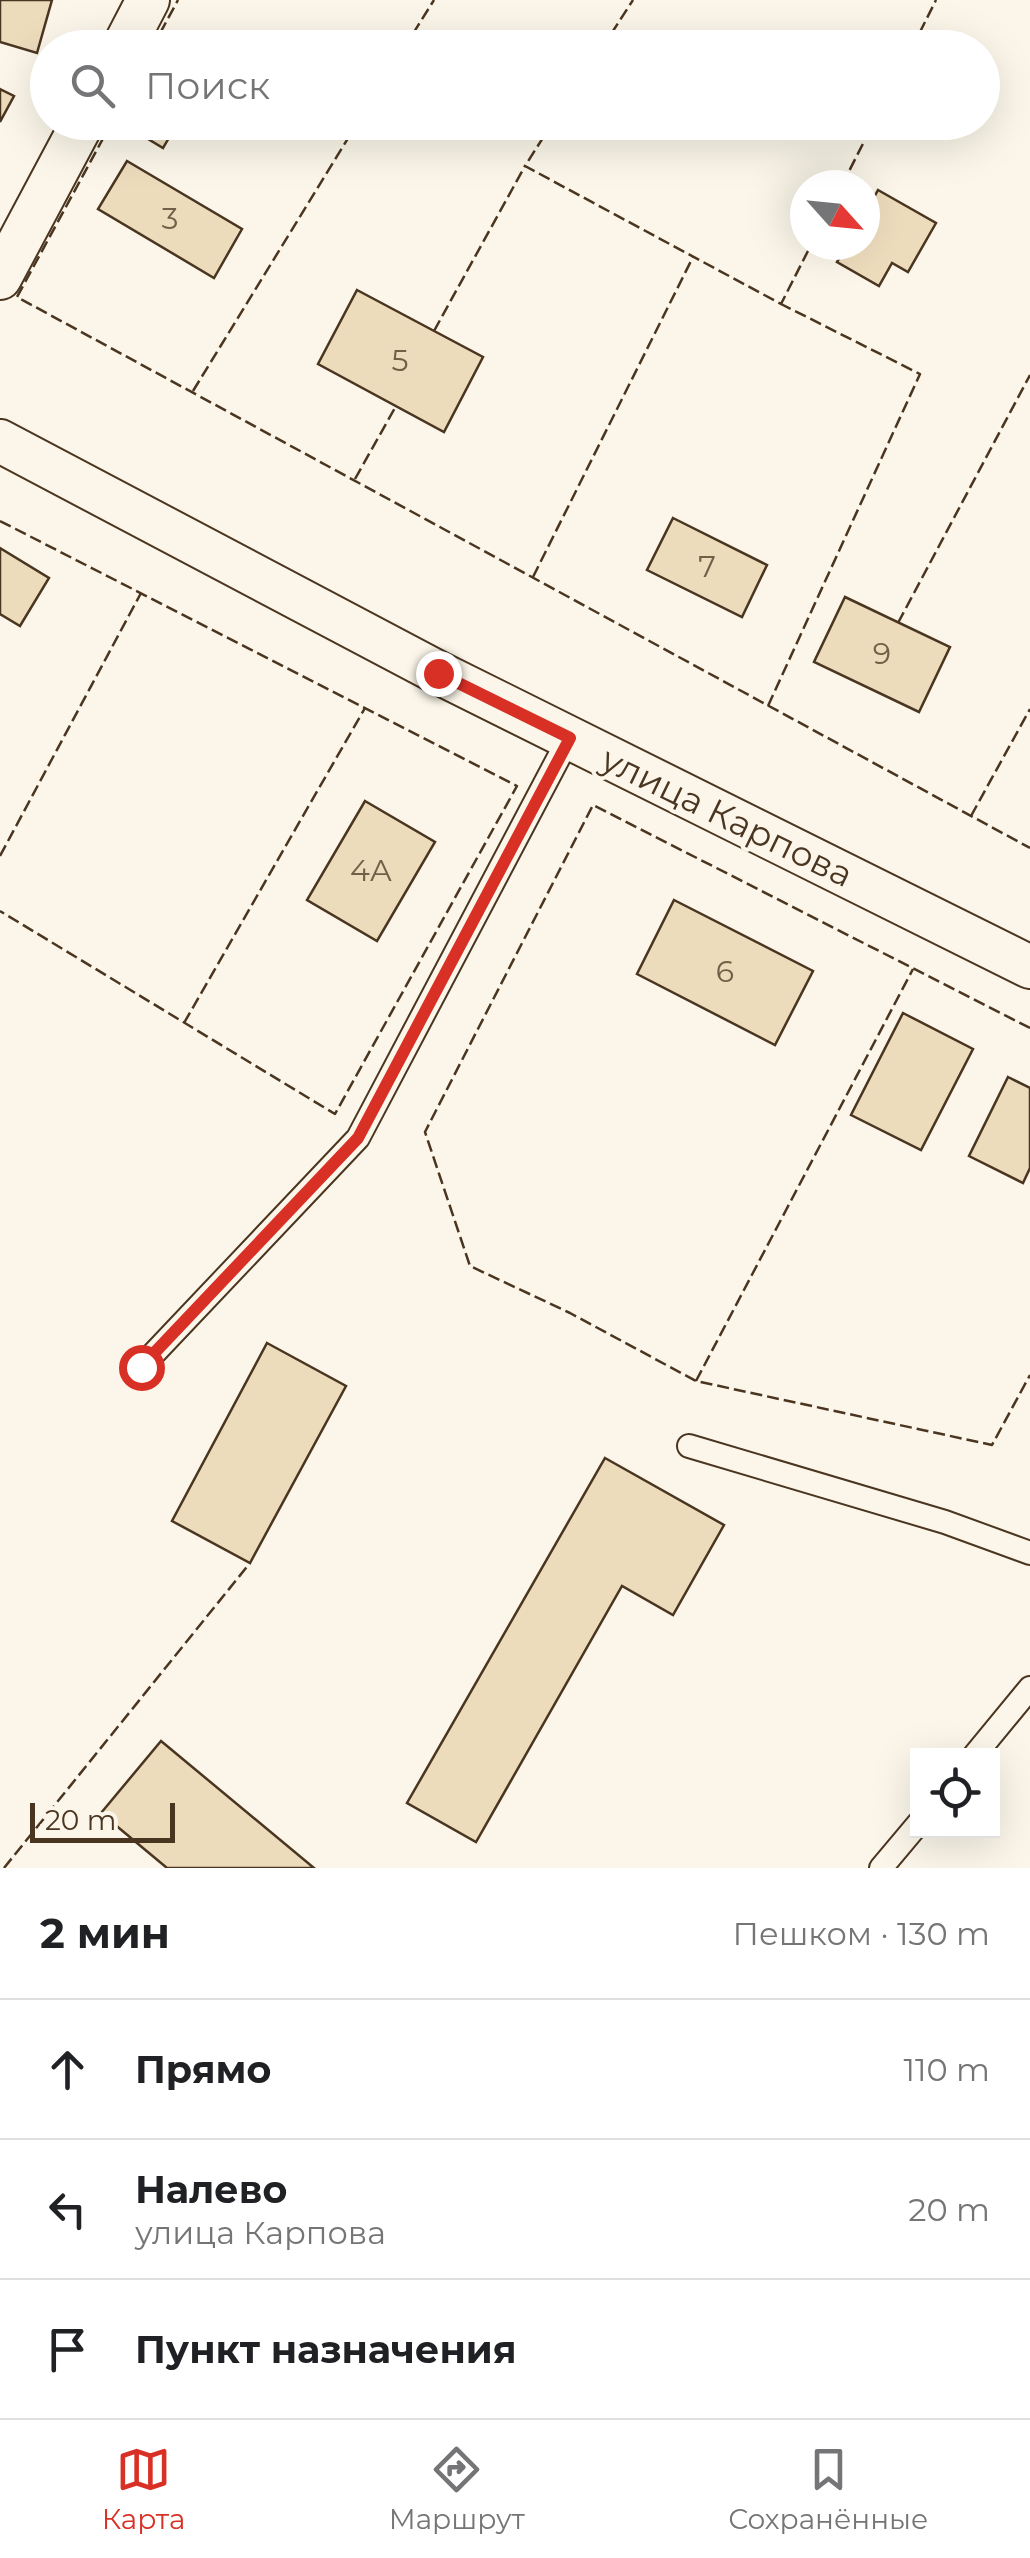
<!DOCTYPE html>
<html lang="ru">
<meta charset="utf-8">
<style>
:root{--surface:#fff;--page:#f2f2f2;--text:#202124;--muted:#757577;--line:#e0e0e0;--accent:#d93025}
body{margin:0;font-family:Montserrat,sans-serif;background:var(--page);color:var(--text)}
.controls{position:absolute;right:30px;bottom:30px;display:grid;overflow:hidden;border-radius:0px;box-shadow:0 10px 40px #0002}
.controls button{width:90px;height:90px;display:grid;place-items:center;padding:0;border:0;border-bottom:2px solid var(--line);background:var(--surface);color:var(--text);font:50px sans-serif}
.compass{position:absolute;left:790px;top:170px;width:90px;height:90px;border-radius:50%;background:var(--surface);box-shadow:0 10px 40px #0002;rotate:117deg}
.scale{position:absolute;left:30px;bottom:25px;width:145px;box-sizing:border-box;padding-left:10px;border:5px solid #4a3520;border-top:0;font-size:28px;line-height:35px;white-space:nowrap;color:#4a3520;-webkit-text-stroke:8px #fbf6e9;paint-order:stroke}
.stop{position:absolute;width:30px;height:30px;margin:-22px;border:8px solid #d93025;border-radius:50%;background:#fff}
.stop.end{background:#d93025;border-color:#fff;box-shadow:0 2px 10px #0008}
.list{margin:0;padding:0;list-style:none}
h2{display:flex;justify-content:space-between;align-items:center;height:130px;margin:0;padding:0 40px;font-size:42px}
h2 small{font-size:32px;font-weight:400;color:var(--muted)}
.list li{display:grid;grid-template-columns:65px 1fr auto;gap:30px;align-items:center;box-sizing:border-box;height:140px;padding:0 40px;border-top:2px solid var(--line)}
.list b{display:block;font-size:38px;white-space:nowrap}
.list p{margin:0;font-size:32px;white-space:nowrap;color:var(--muted)}
.list em{font-size:32px;font-style:normal;color:var(--muted)}
.icon{flex:none;width:55px;height:55px;fill:none;stroke:currentColor;stroke-width:2;stroke-linecap:round;stroke-linejoin:round}
.map{position:relative;flex:none;width:1030px;height:1868px;overflow:hidden}
.search{position:absolute;background:var(--surface);box-shadow:0 10px 40px #0002;left:30px;right:30px;top:30px;height:110px;display:flex;align-items:center;gap:25px;box-sizing:border-box;padding:0 35px;border-radius:55px;color:var(--muted);font-size:38px}
.sheet{height:550px;background:var(--surface)}
nav{display:flex;justify-content:space-around;align-items:center;box-sizing:border-box;height:140px;border-top:2px solid var(--line);background:var(--surface);font-size:28px;color:var(--muted)}
nav a{display:grid;justify-items:center;gap:5px}
nav .on{color:var(--accent)}
.map>svg:first-child{display:block}
.building{fill:#ecdcbc;stroke:#4a3520;stroke-width:2.5}
.lines{fill:none;stroke-linecap:round;stroke-linejoin:round}
.service-casing{stroke:#4a3520;stroke-width:26}
.minor-casing{stroke:#4a3520;stroke-width:46}
.service{stroke:#fbf6e9;stroke-width:22}
.minor{stroke:#fbf6e9;stroke-width:42}
.fence{stroke:#4a3520;stroke-width:2.5;stroke-dasharray:12 5;stroke-linecap:butt}
.route{stroke:#d93025;stroke-width:12}
.labels{text-anchor:middle;stroke-width:8;stroke-linejoin:round;paint-order:stroke}
.number-label{font-size:30px;fill:#725f47}
.street-label{font-size:35px;fill:#4a3520;stroke:#fbf6e9}
</style>
<div class="map">
<svg width="1030" height="1868" viewBox="0 0 1030 1868">
<rect width="100%" height="100%" fill="#fbf6e9"/>
<g class="building">
<path d="M0,0h52l-15,53 -37,-11z"/>
<path d="M0,89l14,7 -14,26z"/>
<path d="M133,122h45l-15,26 -33,-20z"/>
<path d="M127,161l115,68 -28,49 -116,-69z"/>
<path d="M878,190l58,33 -28,49 -16,-9 -13,23 -42,-24 10,-17h18v-31z"/>
<path d="M357,290l126,67 -39,75 -126,-68z"/>
<path d="M673,518l94,47 -25,52 -95,-47z"/>
<path d="M0,548l49,30 -29,48 -20,-12z"/>
<path d="M845,597l105,50 -31,65 -105,-50z"/>
<path d="M365,801l70,41 -58,99 -70,-41z"/>
<path d="M674,900l139,71 -38,74 -138,-71z"/>
<path d="M903,1013l70,36 -52,101 -70,-35z"/>
<path d="M1008,1077l22,11v80l-7,15 -54,-27z"/>
<path d="M267,1343l79,43 -96,177 -78,-42z"/>
<path d="M605,1458l119,67 -51,90 -51,-29 -146,256 -69,-39z"/>
<path d="M161,1741l153,127h-147l-66,-55z"/>
</g>
<g class="lines">
<defs>
<g id="service">
<path d="M141,1367l217,-229 211,-400"/>
<path d="M689,1446l256,76 85,31"/>
<path d="M974,1756l56,-68"/>
<path d="M881,1868l37,-44"/>
</g>
<g id="minor">
<path d="M123,48l25,-48"/>
<path d="M0,278l83,-156"/>
<path d="M0,441l439,232 591,294"/>
</g>
</defs>
<use href="#service" class="service-casing"/>
<use href="#minor" class="minor-casing"/>
<use href="#service" class="service"/>
<use href="#minor" class="minor"/>
<g class="fence">
<path d="M152,48l26,-48"/>
<path d="M404,48l30,-48"/>
<path d="M602,48l31,-48"/>
<path d="M912,48l24,-48"/>
<path d="M112,122l-95,175 1013,551"/>
<path d="M553,122l-28,44 256,138 30,-59"/>
<path d="M842,185l32,-63"/>
<path d="M434,331l91,-165"/>
<path d="M193,391l165,-269"/>
<path d="M355,479l41,-73"/>
<path d="M0,521l517,265 -182,328 -335,-203"/>
<path d="M533,577l160,-320"/>
<path d="M898,623l132,-248"/>
<path d="M768,706l152,-332 -139,-70"/>
<path d="M971,816l59,-107"/>
<path d="M0,856l141,-263"/>
<path d="M184,1023l181,-315"/>
<path d="M1030,1028l-437,-223 -168,327 45,134 100,47 126,68 296,64 38,-70"/>
<path d="M696,1381l217,-412"/>
<path d="M4,1868l246,-305"/>
</g>
</g>
<g class="lines">
<path class="route" d="M141,1367l217,-229 212,-400 -132,-65"/>
</g>
<g class="labels">
<g class="number-label">
<text x="170" y="229">3</text>
<text x="400" y="371">5</text>
<text x="707" y="577">7</text>
<text x="882" y="664">9</text>
<text x="371" y="881">4А</text>
<text x="725" y="982">6</text>
</g>
<g class="street-label">
<text transform="translate(727 817) rotate(26)" y="12">улица Карпова</text>
</g>
</g>
</svg>
<div class="controls">
<button><svg class="icon" aria-label="locate" viewBox="0 0 24 24"><circle cx="12" cy="12" r="6"/><path d="M12 2v4M12 18v4M2 12h4M18 12h4"/></svg></button>
</div>
<svg class="compass" viewBox="-18 -18 36 36"><path d="M0-13l5 13h-10z" fill="#e53935"/><path d="M0 13l5-13h-10z" fill="#757577"/></svg>
<div class="scale">20 m</div>
<div class="stop" style="left:141px;top:1367px"></div>
<div class="stop end" style="left:438px;top:673px"></div>
<div class="search"><svg class="icon" aria-label="search" viewBox="0 0 24 24"><circle cx="10" cy="10" r="6"/><path d="M15 15l6 6"/></svg>Поиск</div>
</div>
<section class="sheet">
<h2>2 мин<small>Пешком · 130 m</small></h2>
<ul class="list">
<li><svg class="icon" aria-label="ahead" viewBox="0 0 24 24"><path d="M12 20V5M6 11l6-6 6 6"/></svg><div><b>Прямо</b></div><em>110 m</em></li>
<li><svg class="icon" aria-label="left" viewBox="0 0 24 24"><path d="M17 20v-9H6M10 6l-5 5 5 5"/></svg><div><b>Налево</b><p>улица Карпова</p></div><em>20 m</em></li>
<li><svg class="icon" aria-label="arrive" viewBox="0 0 24 24"><path d="M6 21V4h12l-3 4 3 4H6"/></svg><div><b>Пункт назначения</b></div></li>
</ul>
</section>
<nav>
<a class="on"><svg class="icon" aria-label="map" viewBox="0 0 24 24"><path d="M3 6l6-2 6 2 6-2v14l-6 2-6-2-6 2zM9 4v14M15 6v14"/></svg>Карта</a>
<a><svg class="icon" aria-label="directions" viewBox="0 0 24 24"><path d="M12 3l9 9-9 9-9-9zM9 14v-3h6M13 9l2 2-2 2"/></svg>Маршрут</a>
<a><svg class="icon" aria-label="saved" viewBox="0 0 24 24"><path d="M7 4h10v16l-5-4-5 4z"/></svg>Сохранённые</a>
</nav>
